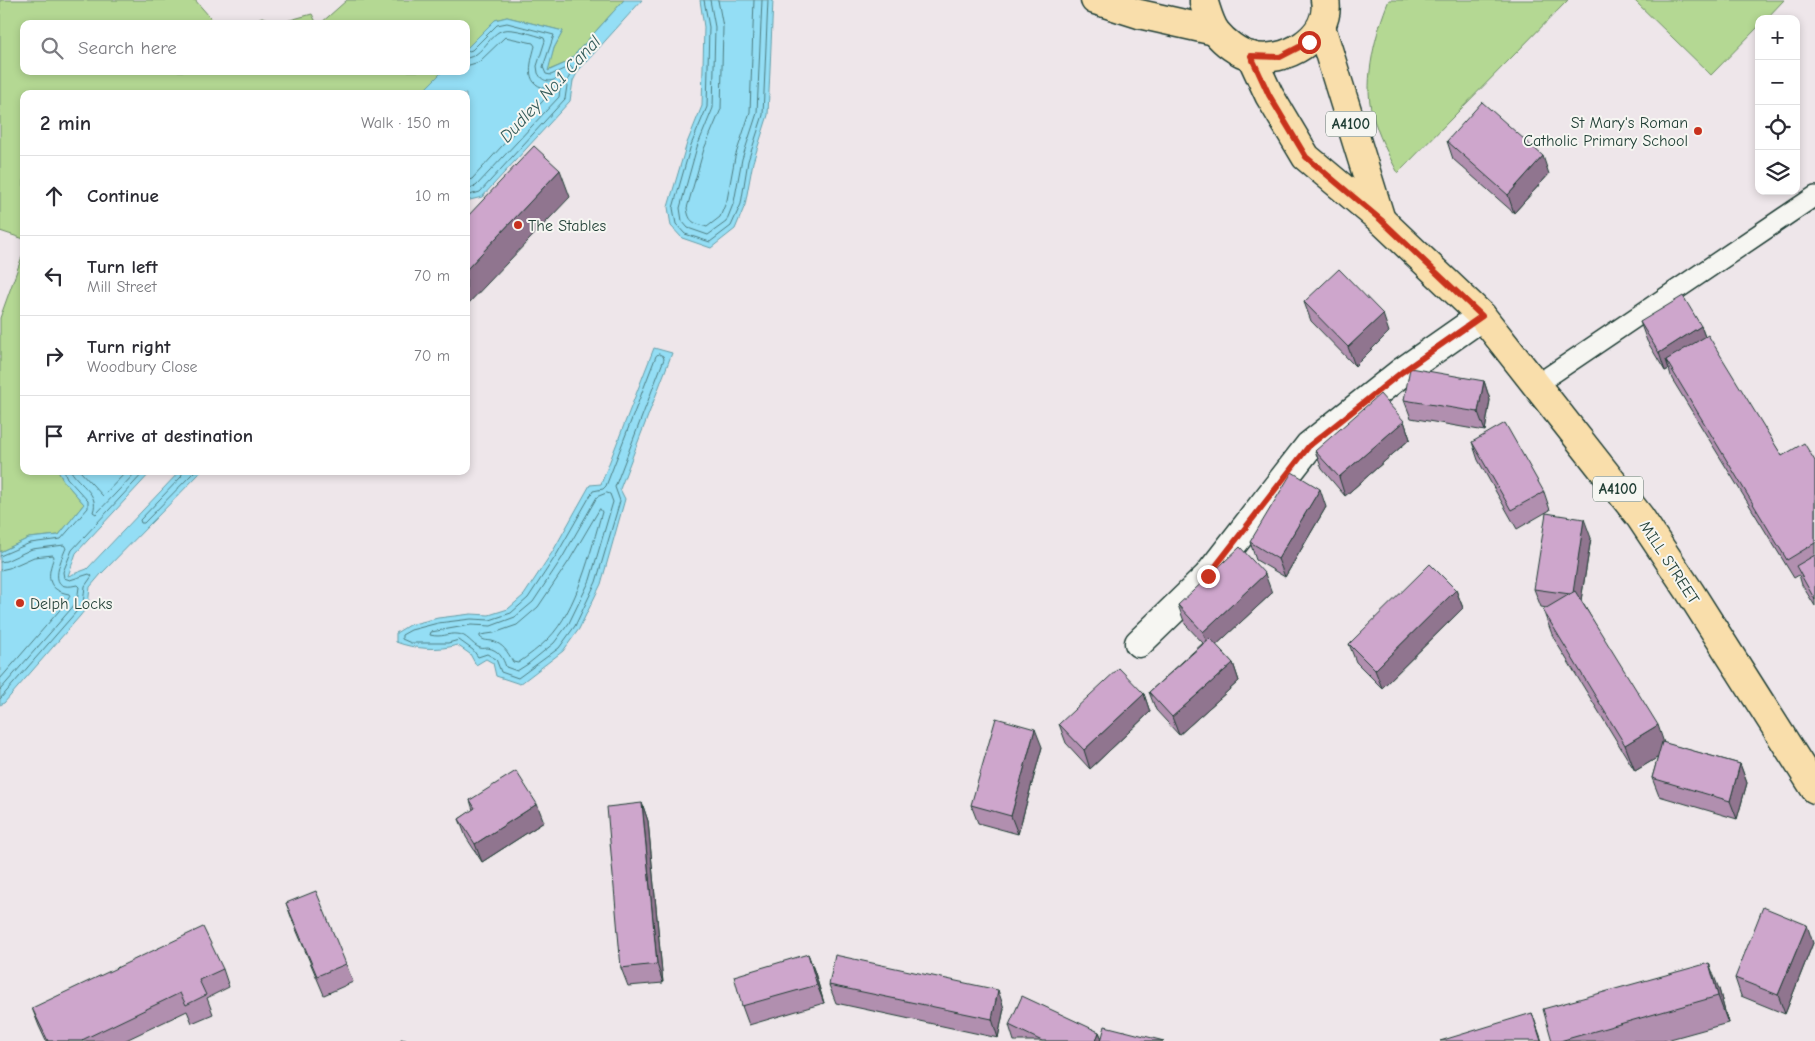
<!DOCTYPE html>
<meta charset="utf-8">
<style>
:root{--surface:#fff;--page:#f2f2f3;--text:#2b2b33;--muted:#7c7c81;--line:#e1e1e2}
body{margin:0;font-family:"Comic Neue",sans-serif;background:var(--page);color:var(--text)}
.controls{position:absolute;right:15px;top:15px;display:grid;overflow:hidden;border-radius:10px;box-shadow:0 2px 8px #0003}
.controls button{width:45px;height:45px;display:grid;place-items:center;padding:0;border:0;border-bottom:1px solid var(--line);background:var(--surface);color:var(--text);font:25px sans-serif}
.stop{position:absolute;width:15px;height:15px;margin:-11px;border:4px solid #c8321e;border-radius:50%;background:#fff}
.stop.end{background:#c8321e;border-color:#fff;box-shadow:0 1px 5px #0008}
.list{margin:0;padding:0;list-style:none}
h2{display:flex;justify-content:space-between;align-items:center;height:65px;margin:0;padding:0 20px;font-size:21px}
h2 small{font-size:16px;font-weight:400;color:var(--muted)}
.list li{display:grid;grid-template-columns:32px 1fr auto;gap:15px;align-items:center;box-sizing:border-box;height:80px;padding:0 20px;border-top:1px solid var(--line)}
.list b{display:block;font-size:19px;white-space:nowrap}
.list p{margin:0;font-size:16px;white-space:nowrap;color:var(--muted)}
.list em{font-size:16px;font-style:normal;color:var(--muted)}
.icon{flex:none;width:28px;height:28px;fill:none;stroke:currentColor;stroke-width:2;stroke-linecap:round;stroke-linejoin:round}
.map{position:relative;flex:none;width:1815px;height:1041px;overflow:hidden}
.search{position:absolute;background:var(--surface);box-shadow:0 2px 8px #0003;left:20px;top:20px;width:450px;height:55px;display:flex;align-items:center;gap:12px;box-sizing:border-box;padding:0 18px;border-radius:10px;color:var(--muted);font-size:19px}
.panel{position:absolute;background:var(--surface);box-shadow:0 2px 8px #0003;left:20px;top:90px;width:450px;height:385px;border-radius:10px}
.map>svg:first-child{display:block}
.green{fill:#b4d893;stroke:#6a8a64}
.water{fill:#94def5;stroke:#659ea8}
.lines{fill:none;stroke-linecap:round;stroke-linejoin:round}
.shore{stroke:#4e7d81;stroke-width:1}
.service-casing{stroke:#1f3d34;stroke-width:22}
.minor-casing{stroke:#1f3d34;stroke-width:31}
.primary-casing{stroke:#1f3d34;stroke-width:31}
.service{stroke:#f6f6f2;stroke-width:19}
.minor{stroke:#f6f6f2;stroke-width:28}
.primary{stroke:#f9deab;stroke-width:28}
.wall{fill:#b18faf;stroke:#1f3d34}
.shaded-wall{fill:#90748f;stroke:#1f3d34}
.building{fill:#cea6cc;stroke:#1f3d34}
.route{stroke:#c8321e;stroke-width:6}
.poi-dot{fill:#c8321e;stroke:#f6f6f2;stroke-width:2}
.labels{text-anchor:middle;stroke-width:4;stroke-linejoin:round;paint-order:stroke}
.shield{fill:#f6f6f2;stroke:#60746d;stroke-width:1}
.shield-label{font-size:15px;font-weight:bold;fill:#1f3d34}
.poi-label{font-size:16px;fill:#1f3d34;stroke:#f6f6f2;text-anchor:start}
.street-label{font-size:16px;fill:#1f3d34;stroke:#f6f6f2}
.water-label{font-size:18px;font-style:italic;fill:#365d5b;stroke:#f6f6f2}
</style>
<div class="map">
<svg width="1815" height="1041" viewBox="0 0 1815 1041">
<rect width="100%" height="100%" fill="#eee6ea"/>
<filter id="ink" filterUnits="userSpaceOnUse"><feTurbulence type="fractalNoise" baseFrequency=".02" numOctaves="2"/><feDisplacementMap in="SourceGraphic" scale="10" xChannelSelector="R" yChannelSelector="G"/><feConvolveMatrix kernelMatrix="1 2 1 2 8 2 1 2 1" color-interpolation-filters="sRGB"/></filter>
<g filter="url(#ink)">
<g class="green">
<path d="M0,0h195l21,24h-192v47h419l-23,23h-396v145l-24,-8z"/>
<path d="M347,0h277l-56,62 -21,9 7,-23 9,-17 -56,-14 -12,3 -29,29v-25h-146z"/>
<path d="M1389,0h179l-170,173c-10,-19 -20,-38 -26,-60 -9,-33 4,-82 17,-113z"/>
<path d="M1634,0h150l-18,19h-7v7l-48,49z"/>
<path d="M312,14l5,10h-71l16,-7 17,6z"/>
<path d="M24,251v220h34l5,9 21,24 -25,31 -30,3 -29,14v-234z"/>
</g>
<g class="water">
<path d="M624,0h18l-64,71 -5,10 -3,20 -88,96 -16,4v-107h-46l23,-23h23v-22l29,-29 12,-3 56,14 -9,17 -6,23 20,-9z"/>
<path d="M700,0h73l-5,115 -15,47 -8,43 -10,24 -24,19 -29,-10 -11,-12 -3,-19 19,-64 15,-37 2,-79z"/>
<path d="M654,348l18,5 -52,136 5,10 -24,85 -22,45 -16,22 -43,33 -24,-8 -3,-13 -7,-4 -10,6 -6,-11 -13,-9c-18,6 -43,4 -61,-3v-9l13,-8 29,-7 33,-4 18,1 19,-6 16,-14 29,-44 37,-66 11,-1z"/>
<path d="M58,471h94l-76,82 -8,23 19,-7 93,-98h22l-101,103 -11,13 -2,19 -8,10 -76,87 -4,2v-153l29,-14 30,-3 25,-31 -21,-24z"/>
</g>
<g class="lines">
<g class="shore">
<path d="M704,0l5,27 -2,80 -16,38 -18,63 3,16 9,10 25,8 21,-16 10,-22 7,-43 15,-46 5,-115"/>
<path d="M710,0l5,27 -2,81 -16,39 -17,61 2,13 6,7 20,7 18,-13 8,-20 8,-43 15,-46 5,-113"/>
<path d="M718,0l5,27 -2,82 -17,40 -17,59c2,15 7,15 20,19l13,-10 7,-17 8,-43 15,-45 4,-112"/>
<path d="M466,52l6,-2 25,-25 10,-2 47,12 -11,32 3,7 5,1 19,-9 3,3 -5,10 -3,20 -85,93 -14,4"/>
<path d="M466,58c17,-1 24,-26 38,-28 9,-2 31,5 40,8l1,3 -8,25 1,7c5,10 12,9 21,5l2,3 -2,16 -83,89 -10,3"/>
<path d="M466,66l13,-4 26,-25 28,6 2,3c-5,19 -12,41 16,43l1,2 -80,88 -6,2"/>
<path d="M659,354l4,2 1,3 -49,128 5,14 -24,81 -21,44 -16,22 -41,30 -17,-6 -5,-13 -9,-5 -9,3 -5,-7 -14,-10 -11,3h-37l-9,-4v-4l9,-5 27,-7 33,-4 19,1 21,-7 17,-15 29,-44 36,-63 10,-2 3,-3 50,-130z"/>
<path d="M71,471c8,14 29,23 22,41l3,2 41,-43"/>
<path d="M80,471l23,25 24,-25"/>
<path d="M183,471l-2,6 -41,43 1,3h3l51,-52"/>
<path d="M607,493l3,1 3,8 -23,78 -21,43 -15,20 -26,21 -11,7 -11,-4c-3,-9 -7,-17 -18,-19 -2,0 -5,1 -8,0 -8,-3 -13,-14 -23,-14 -9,-1 -15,4 -27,1l1,-3 40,-7 20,1 24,-9 18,-15 29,-44 35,-61z"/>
<path d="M600,509l2,3c-11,38 -25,98 -54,127 -9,9 -20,17 -30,24l-5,-1c-5,-10 -10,-18 -21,-21 -6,-1 -8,0 -12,-4v-2l14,-2 23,-8 21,-18 31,-46z"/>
<path d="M0,556l30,-13 31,-4 27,-31v-7l-21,-23 -3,-7"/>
<path d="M0,562l6,-1 26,-12 32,-4 2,3c-6,14 -20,45 11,37l2,2 -2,14 -6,8 -71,81"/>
<path d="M0,570l9,-2 25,-11 19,-2 1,2c-7,18 -8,33 15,37l1,2 -5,8 -65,75"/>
<path d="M0,699l83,-95 2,-18 7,-10 -3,-2 -19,6 -6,-2 -1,-6 9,-22 73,-79"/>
</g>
<defs>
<path id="service" d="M1536,385l279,-189"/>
<path id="minor" d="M1139,643l69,-67 101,-130 93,-74 80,-56"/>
<g id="primary">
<path d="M1095,0l44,14 76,17"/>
<path d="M1204,0v3c3,9 6,21 12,29 8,10 22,21 35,24 33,9 81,-19 74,-56"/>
<path d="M1321,27l60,193"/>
<path d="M1251,56l18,39 37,62 75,63 101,96 158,201 50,75 125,197"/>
</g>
</defs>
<use href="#service" class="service-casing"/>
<use href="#minor" class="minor-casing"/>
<use href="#primary" class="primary-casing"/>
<use href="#service" class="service"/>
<use href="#minor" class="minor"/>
<use href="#primary" class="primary"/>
</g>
<g class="wall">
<path d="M1447,141l102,33 -35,39 -61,-54z"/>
<path d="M1304,302l85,30 -34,34 -44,-45z"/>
<path d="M1640,322l61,4 4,11 77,119 33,5v145l-13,-21 -3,-10 -5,3 -122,-199 -3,-10 -4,2 -18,-30z"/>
<path d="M1484,381l6,19 -5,31 -74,-13 -7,-18z"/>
<path d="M1404,421l6,18 -65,57 -23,-27 -7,-18z"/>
<path d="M1472,442l72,50 6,18 -33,19 -39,-69z"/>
<path d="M1326,507l-41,70 -29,-17 -6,-18z"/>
<path d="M1591,538l-10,62 83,143 76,21 7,19 -10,36 -78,-23 -7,-18 6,-21 -23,14 -82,-134 -10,-27 4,-2 -6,-1 -7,-18z"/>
<path d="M1456,590l7,18 -81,80 -26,-26 -7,-18z"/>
<path d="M1272,593l-56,52 17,18 6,18 -60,54 -23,-25 -7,-18 54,-49 -18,-19 -7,-19z"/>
<path d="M1144,694l6,18 -60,57 -24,-26 -7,-19z"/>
<path d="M1042,747l-24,87 -40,-11 -7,-18z"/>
<path d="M470,800l74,22 -62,40 -16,-25 -7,-18 14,-9z"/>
<path d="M642,803l6,18 15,162 -35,3 -7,-18z"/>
<path d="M286,903l60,61 7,18 -29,13 -31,-73z"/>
<path d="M1813,943l-28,71 -44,-18 -6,-18z"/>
<path d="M808,954l7,19 9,30 -75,22 -7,-19z"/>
<path d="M223,969l6,18 -22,11 6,16 -21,9 -5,-12 -63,30h-78l-7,-15 -7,-18z"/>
<path d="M829,985l175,23 -6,30 -162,-35z"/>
<path d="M1719,989l9,34 -65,18h-111z"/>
<path d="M1009,1025l90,7 3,7 62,2h-150z"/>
</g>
<g class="shaded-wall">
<path d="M1543,156l6,18 -35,39 -6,-18z"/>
<path d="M560,170l10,27 -104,109v-36z"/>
<path d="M1383,314l6,18 -34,34 -7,-19z"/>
<path d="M1701,326l7,19 -42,15 3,9 -4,2 -6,-18z"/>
<path d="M1484,381l6,19 -5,31 -7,-19z"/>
<path d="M1404,421l6,18 -65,57 -6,-19z"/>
<path d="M1320,489l6,18 -41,70 -7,-18z"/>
<path d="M1584,519l7,19 -12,75 -7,-18z"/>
<path d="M1265,574l7,19 -62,58 -7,-19z"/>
<path d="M1456,590l7,18 -81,80 -7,-18z"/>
<path d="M1233,663l6,18 -60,54 -7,-18z"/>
<path d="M1144,694l6,18 -60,57 -6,-19z"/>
<path d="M1658,725l9,27 -32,19 -10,-26z"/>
<path d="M1035,729l7,18 -24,87 -7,-18z"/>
<path d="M1740,764l7,19 -10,36 -7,-18z"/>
<path d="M642,803l6,18 15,162 -6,-19z"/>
<path d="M537,804l7,18 -62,40 -7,-18z"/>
<path d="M1807,925l6,18 -28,71 -7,-19z"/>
<path d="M808,954l7,19 9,30 -7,-18z"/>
<path d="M1709,963l10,26 9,34 -10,-27z"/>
<path d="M998,990l6,18 -6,30 -6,-19z"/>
<path d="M1532,1013l10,28h-1z"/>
<path d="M1099,1032l4,9h-7z"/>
</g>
<g class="building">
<path d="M1482,102l61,54 -35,39 -61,-54z"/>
<path d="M534,146l26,24 -94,100v-52z"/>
<path d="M1339,269l44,45 -35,33 -44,-45z"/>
<path d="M1683,296l18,30 -42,27 -19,-31z"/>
<path d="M1708,335l74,121 22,-13 11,18v82l-28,17 -121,-200z"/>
<path d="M1410,368l74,13 -6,31 -74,-12z"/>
<path d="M1380,394l24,27 -65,56 -24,-26z"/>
<path d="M1505,423l39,69 -33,18 -39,-68z"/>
<path d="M1292,472l28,17 -42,70 -28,-17z"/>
<path d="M1546,513l38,6 -11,74 -3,1 -36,-5z"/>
<path d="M1240,547l25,27 -62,58 -25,-27z"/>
<path d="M1815,555v45l-19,-34z"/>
<path d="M1430,564l26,26 -81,80 -26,-26z"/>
<path d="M1575,591l83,134 -33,20 -82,-135z"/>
<path d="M1210,638l23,25 -61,54 -23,-25z"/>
<path d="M1119,668l25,26 -60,56 -25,-26z"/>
<path d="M996,718l39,11 -24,87 -40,-11z"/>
<path d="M1662,742l78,22 -10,37 -78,-23z"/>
<path d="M516,771l21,33 -62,40 -16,-25 16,-11 -5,-8z"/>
<path d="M642,803l15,161 -36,4 -14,-161z"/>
<path d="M316,891l30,73 -29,12 -31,-73z"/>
<path d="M1763,907l44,18 -29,70 -43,-17z"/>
<path d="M203,927l20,42 -24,11 7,15 -20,10 -6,-12 -98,47 1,1h-35l-16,-33z"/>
<path d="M808,954l9,31 -75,21 -8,-30z"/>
<path d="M835,955l163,35 -6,29 -163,-34z"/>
<path d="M1709,963l9,33 -158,45h-8l-9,-32z"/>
<path d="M1022,996l77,36 -3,9h-54l-33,-16z"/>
<path d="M1532,1013l9,28h-101z"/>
<path d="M1105,1026l59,15h-63z"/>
<path d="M401,1039l9,2h-10z"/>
</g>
</g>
<g class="lines" filter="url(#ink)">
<path class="route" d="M1208,576l101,-130 93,-74 80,-56 -101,-96 -75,-63 -37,-62 -18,-39 29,1 29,-15"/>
</g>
<g class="poi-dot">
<circle cx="1698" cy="131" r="5"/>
<circle cx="518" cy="225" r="5"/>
<circle cx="20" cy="603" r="5"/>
</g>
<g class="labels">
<g class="shield">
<rect x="1326" y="111.5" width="50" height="25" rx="4"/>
<rect x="1593" y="476.5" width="50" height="25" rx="4"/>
</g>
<g class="shield-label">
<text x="1351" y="129">A4100</text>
<text x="1618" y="494">A4100</text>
</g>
<g class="poi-label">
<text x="1688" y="128" text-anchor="end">St Mary's Roman<tspan x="1688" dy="18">Catholic Primary School</tspan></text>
<text x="528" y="231">The Stables</text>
<text x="30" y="609">Delph Locks</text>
</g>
<g class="street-label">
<text transform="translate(1670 562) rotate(57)" y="6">MILL STREET</text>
</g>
<g class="water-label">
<text transform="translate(550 89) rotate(-47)" y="6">Dudley No.1 Canal</text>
</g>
</g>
</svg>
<div class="controls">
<button>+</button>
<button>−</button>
<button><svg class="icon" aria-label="locate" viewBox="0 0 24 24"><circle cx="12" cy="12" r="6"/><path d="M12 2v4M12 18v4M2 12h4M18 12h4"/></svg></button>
<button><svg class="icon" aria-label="layers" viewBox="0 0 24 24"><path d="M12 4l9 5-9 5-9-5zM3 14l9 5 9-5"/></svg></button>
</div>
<div class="stop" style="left:1309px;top:42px"></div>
<div class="stop end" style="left:1208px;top:576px"></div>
<div class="search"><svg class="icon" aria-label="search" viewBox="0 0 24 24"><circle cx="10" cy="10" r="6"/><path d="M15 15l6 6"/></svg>Search here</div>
<section class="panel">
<h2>2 min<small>Walk · 150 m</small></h2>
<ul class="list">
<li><svg class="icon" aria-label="ahead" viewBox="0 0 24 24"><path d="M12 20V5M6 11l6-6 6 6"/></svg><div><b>Continue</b></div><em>10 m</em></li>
<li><svg class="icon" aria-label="left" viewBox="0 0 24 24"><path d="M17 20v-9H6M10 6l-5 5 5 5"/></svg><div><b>Turn left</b><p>Mill Street</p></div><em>70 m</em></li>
<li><svg class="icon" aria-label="right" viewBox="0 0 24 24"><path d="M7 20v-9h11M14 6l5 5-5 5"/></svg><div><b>Turn right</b><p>Woodbury Close</p></div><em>70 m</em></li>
<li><svg class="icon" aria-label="arrive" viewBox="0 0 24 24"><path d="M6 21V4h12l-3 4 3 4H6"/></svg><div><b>Arrive at destination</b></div></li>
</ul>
</section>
</div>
